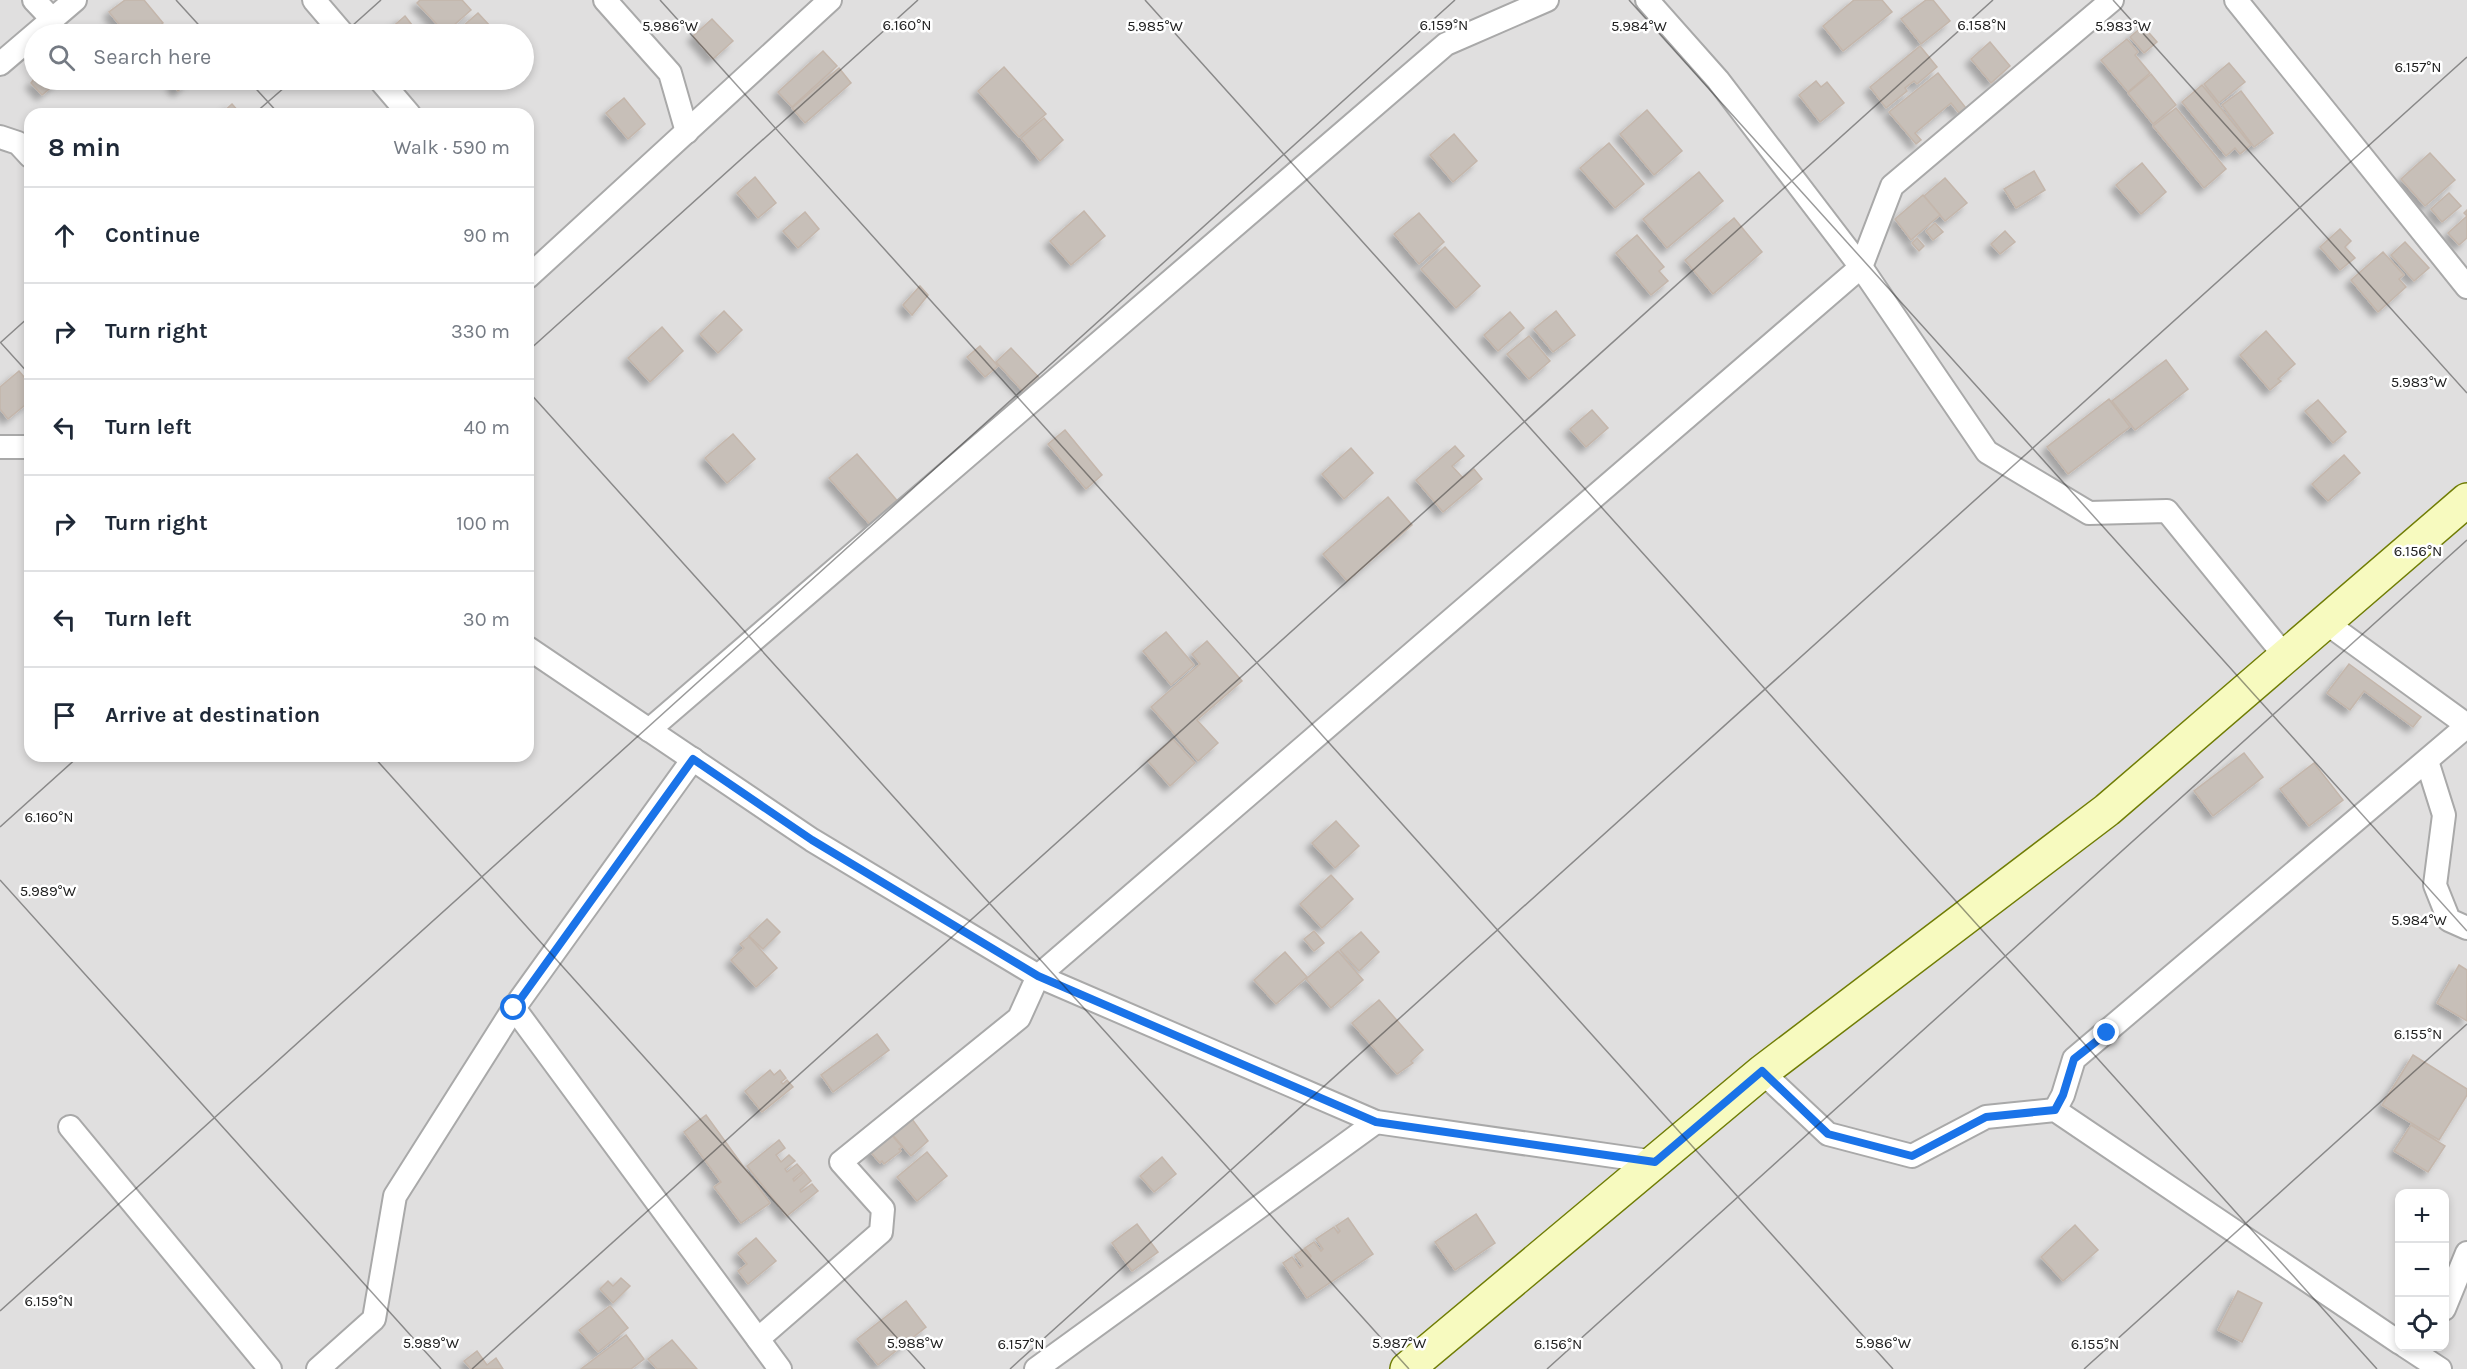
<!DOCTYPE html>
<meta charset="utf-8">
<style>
:root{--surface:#fff;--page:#f6f6f7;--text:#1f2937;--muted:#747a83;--line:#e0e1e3}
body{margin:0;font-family:Karla,sans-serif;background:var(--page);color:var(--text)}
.controls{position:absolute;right:18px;bottom:18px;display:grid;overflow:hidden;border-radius:12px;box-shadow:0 3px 9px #0003}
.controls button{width:54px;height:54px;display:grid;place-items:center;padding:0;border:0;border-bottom:2px solid var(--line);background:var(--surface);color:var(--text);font:30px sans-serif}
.stop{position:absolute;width:18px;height:18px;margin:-14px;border:4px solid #1a73e8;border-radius:50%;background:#fff}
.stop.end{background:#1a73e8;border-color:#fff;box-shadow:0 2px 6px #0008}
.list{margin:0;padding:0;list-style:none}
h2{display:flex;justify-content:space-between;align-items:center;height:78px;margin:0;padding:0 24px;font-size:26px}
h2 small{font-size:20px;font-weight:400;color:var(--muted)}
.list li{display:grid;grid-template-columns:39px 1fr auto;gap:18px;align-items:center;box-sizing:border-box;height:96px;padding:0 24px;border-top:2px solid var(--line)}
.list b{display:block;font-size:22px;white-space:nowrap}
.list em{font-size:20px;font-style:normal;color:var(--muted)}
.icon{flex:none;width:33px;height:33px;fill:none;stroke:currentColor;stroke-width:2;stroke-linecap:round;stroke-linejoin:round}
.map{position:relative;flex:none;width:2467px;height:1369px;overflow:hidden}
.search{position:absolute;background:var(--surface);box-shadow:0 3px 9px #0003;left:24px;top:24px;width:510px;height:66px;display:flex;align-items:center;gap:15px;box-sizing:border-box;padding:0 21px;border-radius:33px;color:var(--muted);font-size:22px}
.panel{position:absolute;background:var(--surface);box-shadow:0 3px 9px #0003;left:24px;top:108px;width:510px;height:654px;border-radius:18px}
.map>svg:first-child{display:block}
.residential{fill:#e0dfdf;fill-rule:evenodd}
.building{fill:#c7bfb8;stroke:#c4b6ab;stroke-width:1.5;filter:url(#shadow)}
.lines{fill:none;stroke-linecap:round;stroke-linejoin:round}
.street-casing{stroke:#a9a9a9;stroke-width:26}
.secondary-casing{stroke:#707d05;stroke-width:36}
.street{stroke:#fff;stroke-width:22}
.secondary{stroke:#f7fabf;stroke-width:33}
.route{stroke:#1a73e8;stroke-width:8}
.ticks{fill:none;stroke:#222;stroke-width:1.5;stroke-opacity:0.45}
.ticks-label{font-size:15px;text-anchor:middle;fill:#222;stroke:#fff;stroke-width:5;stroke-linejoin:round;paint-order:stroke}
</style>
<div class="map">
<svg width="2467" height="1369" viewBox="0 0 2467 1369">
<defs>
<filter id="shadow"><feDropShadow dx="-5.5" dy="5.5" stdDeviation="3" flood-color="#0004"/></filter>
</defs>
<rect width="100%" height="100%" fill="#f2efe9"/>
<path class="residential" d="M0,0h2467v1369h-2467zM34,34h490v46h-490zM30,114h498v642h-498zM2400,1194h44v152h-44z"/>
<g class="building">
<path d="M125,0h19l19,23 -14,11h-22l-18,-22z"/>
<path d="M420,0h42l9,10 -26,23 -28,-30z"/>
<path d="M1854,0h28l10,12 -49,39 -20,-25z"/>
<path d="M1926,0h7l17,21 -29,23 -20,-25z"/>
<path d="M478,13l12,13 -9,8h-27z"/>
<path d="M405,16l11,14 -6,4h-17l-4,-4z"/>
<path d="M712,19l21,22 -20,18 -20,-23z"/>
<path d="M2143,26l14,16 -13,11 -14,-16z"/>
<path d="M2127,39l11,13 -3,3 15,18 -22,19 -27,-32z"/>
<path d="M1990,42l20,24 -19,17 -20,-24z"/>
<path d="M1920,46l17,21 -20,17 -3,-3 -9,7 2,3 -21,17 -16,-21z"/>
<path d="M823,51l14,15 -45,41 -14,-15z"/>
<path d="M2229,63l16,19 -26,21 -15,-19z"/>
<path d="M1004,67l42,47 -27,23 -41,-46z"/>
<path d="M839,68l12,15 -46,40 -13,-15z"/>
<path d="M1938,73l28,35 -7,5 -8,-10 -36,30 6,7 -5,4 -27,-32z"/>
<path d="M2151,74l25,31 -23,19 -25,-31z"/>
<path d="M34,79v1h26l-18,15 -11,-12z"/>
<path d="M177,80h9l2,2 -10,9 -6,-7z"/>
<path d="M1816,81l5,6 6,-5 17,21 -24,19 -21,-27z"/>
<path d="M2202,85l49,60 -11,9 -5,-6 -9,8 -44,-54z"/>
<path d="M2241,91l32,42 -19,14 -32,-42z"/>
<path d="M624,98l21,26 -17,15 -22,-26z"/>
<path d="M232,104l7,8 -2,2h-16z"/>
<path d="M2176,108l50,61 -22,19 -51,-62z"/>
<path d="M1647,110l35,41 -28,24 -34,-41z"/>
<path d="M1044,118l19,22 -23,21 -19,-23z"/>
<path d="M1454,134l23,27 -24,21 -23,-27z"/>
<path d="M1609,143l35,41 -29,24 -35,-40z"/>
<path d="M2430,153l25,27 -30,26 -24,-27z"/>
<path d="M2142,163l24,29 -25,22 -25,-29z"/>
<path d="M2034,171l11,19 -29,18 -12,-19z"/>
<path d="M1699,172l24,29 -56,47 -24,-29z"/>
<path d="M755,177l21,26 -18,15 -21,-25z"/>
<path d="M1945,178l22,25 -22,18 -21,-25z"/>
<path d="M2449,193l12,13 -19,16 -11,-13z"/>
<path d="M1923,195l17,20 -29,25 -16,-21z"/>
<path d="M2467,210v28l-8,7 -11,-12 19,-17 -3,-3z"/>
<path d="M1084,211l21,25 -34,29 -21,-24z"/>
<path d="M805,212l14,17 -21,19 -15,-17z"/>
<path d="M1419,213l25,29 -25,22 -25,-30z"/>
<path d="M1734,218l28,34 -49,42 -28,-34z"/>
<path d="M1935,223l8,9 -10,8 -7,-9z"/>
<path d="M2340,229l11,12 -6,6 10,11 -15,12 -20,-23z"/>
<path d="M2005,231l10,11 -15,12 -9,-10z"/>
<path d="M1637,235l27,32 -5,4 9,10 -17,14 -35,-42z"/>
<path d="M1917,238l7,8 -5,5 -7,-8z"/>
<path d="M2405,242l24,26 -15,13 -23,-26z"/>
<path d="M1445,247l35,39 -24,22 -35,-39z"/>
<path d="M2383,252l21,23 -5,4 7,8 -28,25 -27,-32z"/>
<path d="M920,286l8,9 -16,20 -9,-10z"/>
<path d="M724,311l18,19 -24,23 -18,-19z"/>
<path d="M1556,311l19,24 -22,17 -19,-23z"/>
<path d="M1510,312l14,16 -26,23 -14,-16z"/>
<path d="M662,327l21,24 -33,31 -22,-24z"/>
<path d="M2266,331l29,33 -17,15 3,2 -11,9 -30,-35z"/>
<path d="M1529,336l21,25 -21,18 -22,-25z"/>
<path d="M980,346l18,20 -13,11 -18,-20z"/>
<path d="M1011,348l33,35 -16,14 -32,-35z"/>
<path d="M2166,360l22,29 -53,41 -23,-29z"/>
<path d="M19,371l11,13v17l-22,18 -8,-10v-22z"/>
<path d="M2109,399l21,28 -62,47 -21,-27z"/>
<path d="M2318,400l28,32 -13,11 -28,-32z"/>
<path d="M1592,410l16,18 -22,19 -16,-18z"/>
<path d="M1065,430l37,45 -16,14 -38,-45z"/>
<path d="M733,434l22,25 -28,24 -22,-25z"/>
<path d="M1455,446l9,10 -12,10 11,12 11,-9 8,10 -39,33 -27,-32z"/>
<path d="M1351,448l22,25 -29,26 -22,-25z"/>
<path d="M857,454l43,50 -27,24 -44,-50z"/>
<path d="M2344,455l16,18 -32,28 -16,-17z"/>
<path d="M1388,497l24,28 -65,56 -24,-27z"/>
<path d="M1166,632l28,33 -23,20 -28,-34z"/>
<path d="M1207,641l35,40 -45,39 21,23 -20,18 -47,-54 49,-43 -8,-10z"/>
<path d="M2349,664l72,53 -8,10 -49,-36 -14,19 -23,-17z"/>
<path d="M1173,739l22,24 -25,23 -22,-25z"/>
<path d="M2244,753l19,24 -50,39 -19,-25z"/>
<path d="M2314,763l29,37 -34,26 -29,-37z"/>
<path d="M1336,821l23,25 -24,22 -23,-25z"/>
<path d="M1331,875l22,24 -31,29 -22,-24z"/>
<path d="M767,919l13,13 -17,17 -14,-13z"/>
<path d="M1314,931l10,12 -10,8 -10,-12z"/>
<path d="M1361,932l18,20 -20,19 -19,-21z"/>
<path d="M749,937l28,31 -21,19 -25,-27 13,-12 -4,-4z"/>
<path d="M1338,951l25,29 -32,28 -25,-29z"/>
<path d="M1285,952l22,25 -31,27 -22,-24z"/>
<path d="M2459,965l8,5v51l-30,-18z"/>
<path d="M1379,1000l44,50 -12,11 2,2 -16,11 -45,-51z"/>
<path d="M877,1034l12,16 -56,42 -12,-17z"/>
<path d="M2413,1055l54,34v6l-28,45 -57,-35z"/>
<path d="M770,1070l4,5 6,-5 6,8 -5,4 2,2 4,-4 6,7 -31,25 -17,-21z"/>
<path d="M706,1115l64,88 -29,20 -27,-36 7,-5 -37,-50z"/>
<path d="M909,1115l19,26 -17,15 -21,-24z"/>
<path d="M2411,1125l34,21 -17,26 -34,-21z"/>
<path d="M889,1132l13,15 -3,2 2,2 -17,13 -2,-3 -2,2 -12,-14z"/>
<path d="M779,1140l6,8 -9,7 5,7 8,-7 6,6 -10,8 2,3 10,-8 6,7 -10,8 1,2 10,-9 7,9 -11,9 1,2 11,-8 6,7 -31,25 -40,-50z"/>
<path d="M927,1152l20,24 -30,25 -20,-24z"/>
<path d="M1162,1157l14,17 -22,18 -14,-16z"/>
<path d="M1476,1214l19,29 -40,27 -20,-28z"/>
<path d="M1348,1218l25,36 -66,44 -24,-35 9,-6 8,11 3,-2 -8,-11 9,-6 6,9 1,-2 -6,-8 9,-6 7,9 2,-2 -7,-10 18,-12 4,6 2,-2 -4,-5z"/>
<path d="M1137,1224l21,28 -26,19 -20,-28z"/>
<path d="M2075,1225l23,25 -35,31 -22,-24z"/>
<path d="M756,1238l20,23 -28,23 -10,-13 9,-7 -9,-11z"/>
<path d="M621,1278l9,8 -17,17 -13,-14 8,-8 5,5z"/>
<path d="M2238,1291l24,12 -20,39 -24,-12z"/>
<path d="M906,1301l20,26 -48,38 -21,-26z"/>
<path d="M610,1306l18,22 -30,24 -19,-22z"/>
<path d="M626,1335l18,24 -13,10h-50z"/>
<path d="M672,1340l25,29h-40l-9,-10z"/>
<path d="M477,1351l10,14 9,-7 7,11h-32l-7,-8z"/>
</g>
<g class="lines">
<defs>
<g id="street">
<path d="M34,0l18,19"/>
<path d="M314,0l29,34"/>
<path d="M605,0l65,73 17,59"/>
<path d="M1647,0l71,80 143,187 126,185 102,61 78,-2 118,145"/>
<path d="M2236,0l231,287"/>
<path d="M0,64l75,-64"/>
<path d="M380,80l29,34"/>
<path d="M0,137l18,6 12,13"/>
<path d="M528,277l302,-277"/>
<path d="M0,447h30"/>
<path d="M2325,622l142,103"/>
<path d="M528,648l284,192 226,136 338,146 279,40"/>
<path d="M649,730l797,-686 101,-44"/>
<path d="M2427,761l17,54 -9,70 14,35 18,8"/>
<path d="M514,1008l266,361"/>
<path d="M1762,1072l66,62 84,22 74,-39 69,-7 345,233"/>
<path d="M2055,1110l8,-15 11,-36 393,-333"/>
<path d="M70,1127l200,242"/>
<path d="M2444,1309l23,-56"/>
<path d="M758,1339l123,-107 2,-23 -42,-47 178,-144 19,-42 823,-709 31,-81 220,-186"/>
<path d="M2405,1346l35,23"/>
<path d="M318,1369l56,-50 21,-123 119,-188 179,-249"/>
<path d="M1036,1369l340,-247"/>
</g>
<path id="secondary" d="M1407,1369l355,-297 345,-262 360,-310"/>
</defs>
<use href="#street" class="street-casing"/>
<use href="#secondary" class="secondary-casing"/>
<use href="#street" class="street"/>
<use href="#secondary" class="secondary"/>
</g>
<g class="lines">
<path class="route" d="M514,1008l179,-249 119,81 226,136 338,146 279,40 107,-91 66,63 84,22 74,-39 69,-7 8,-15 11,-36 33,-26"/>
</g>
<path class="ticks" d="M176,0l31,34M660,0l1233,1369M1145,0l1232,1369M1629,0l838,931M2113,0l354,393M343,34l38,-34M248,80l31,34M254,114l39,-34M0,342l30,33M0,343l30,-27M528,351l390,-351M528,391l881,978M373,756l552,613M0,827l79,-71M0,880l441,489M0,1311l1455,-1311M472,1369l1521,-1369M1010,1369l1457,-1312M1547,1369l920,-829M2084,1369l383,-345"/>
<g class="ticks-label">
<text x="1444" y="30">6.159°N</text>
<text x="907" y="30">6.160°N</text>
<text x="1982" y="30">6.158°N</text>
<text x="1155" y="31">5.985°W</text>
<text x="2123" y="31">5.983°W</text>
<text x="670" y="31">5.986°W</text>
<text x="1639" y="31">5.984°W</text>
<text x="2418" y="72">6.157°N</text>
<text x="2419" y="387">5.983°W</text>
<text x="2418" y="556">6.156°N</text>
<text x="49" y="822">6.160°N</text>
<text x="48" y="896">5.989°W</text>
<text x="2419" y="925">5.984°W</text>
<text x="2418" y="1039">6.155°N</text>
<text x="49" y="1306">6.159°N</text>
<text x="431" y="1348">5.989°W</text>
<text x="915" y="1348">5.988°W</text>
<text x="1399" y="1348">5.987°W</text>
<text x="1883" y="1348">5.986°W</text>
<text x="1021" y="1349">6.157°N</text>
<text x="1558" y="1349">6.156°N</text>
<text x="2095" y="1349">6.155°N</text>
</g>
</svg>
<div class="controls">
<button>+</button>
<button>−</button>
<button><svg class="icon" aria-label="locate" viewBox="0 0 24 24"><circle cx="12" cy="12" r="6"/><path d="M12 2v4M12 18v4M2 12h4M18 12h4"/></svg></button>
</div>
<div class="stop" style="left:514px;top:1008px"></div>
<div class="stop end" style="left:2107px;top:1033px"></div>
<div class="search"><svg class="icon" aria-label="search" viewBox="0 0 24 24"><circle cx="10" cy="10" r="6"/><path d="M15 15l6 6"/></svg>Search here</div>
<section class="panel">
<h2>8 min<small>Walk · 590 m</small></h2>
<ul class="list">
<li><svg class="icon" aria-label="ahead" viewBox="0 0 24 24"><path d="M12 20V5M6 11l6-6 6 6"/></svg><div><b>Continue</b></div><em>90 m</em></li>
<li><svg class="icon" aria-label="right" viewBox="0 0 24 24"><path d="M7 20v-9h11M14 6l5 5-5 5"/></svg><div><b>Turn right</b></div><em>330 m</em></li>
<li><svg class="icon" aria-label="left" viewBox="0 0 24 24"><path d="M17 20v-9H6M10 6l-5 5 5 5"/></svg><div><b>Turn left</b></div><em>40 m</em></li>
<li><svg class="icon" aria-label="right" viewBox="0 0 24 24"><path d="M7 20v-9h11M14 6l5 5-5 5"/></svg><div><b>Turn right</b></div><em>100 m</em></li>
<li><svg class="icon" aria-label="left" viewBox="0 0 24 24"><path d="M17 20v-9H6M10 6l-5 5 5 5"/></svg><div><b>Turn left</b></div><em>30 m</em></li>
<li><svg class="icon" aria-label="arrive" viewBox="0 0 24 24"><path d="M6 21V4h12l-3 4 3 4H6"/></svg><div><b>Arrive at destination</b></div></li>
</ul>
</section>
</div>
